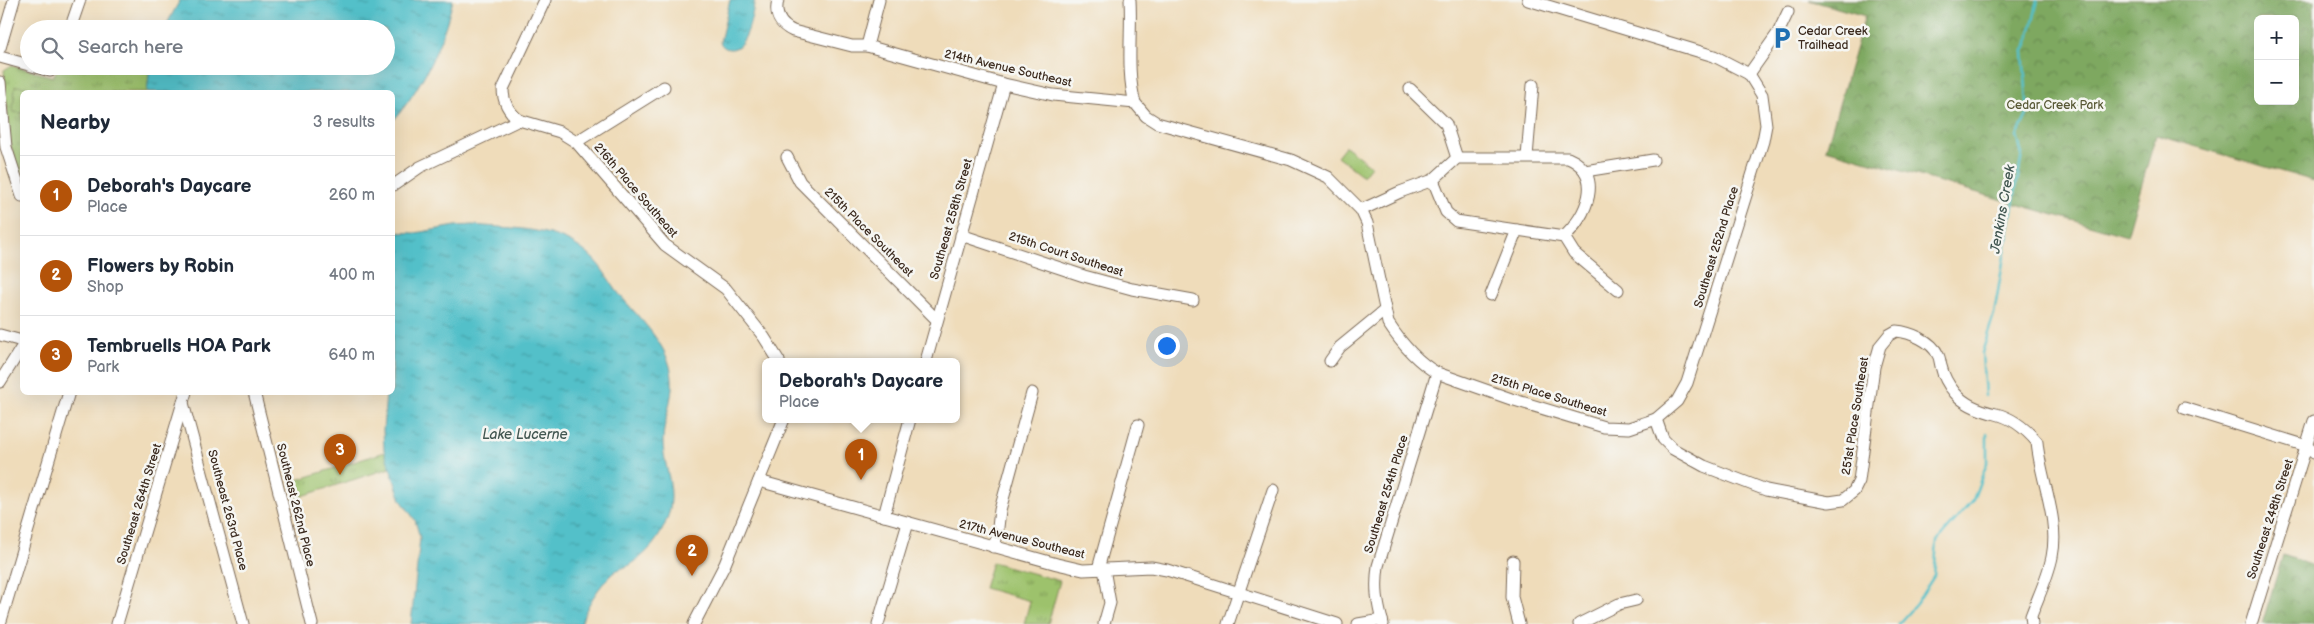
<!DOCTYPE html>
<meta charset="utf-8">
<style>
:root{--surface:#fff;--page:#f6f6f7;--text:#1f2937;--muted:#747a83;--line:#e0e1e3;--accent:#b45309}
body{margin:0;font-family:"Balsamiq Sans",sans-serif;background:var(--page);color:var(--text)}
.controls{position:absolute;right:15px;top:15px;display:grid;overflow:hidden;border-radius:8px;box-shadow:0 5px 20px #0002}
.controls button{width:45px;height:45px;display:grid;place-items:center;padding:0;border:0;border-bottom:1px solid var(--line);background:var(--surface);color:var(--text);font:25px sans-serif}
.you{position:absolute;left:1166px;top:345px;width:18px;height:18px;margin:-12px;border:4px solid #fff;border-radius:50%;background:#1a73e8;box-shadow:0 0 0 8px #1a73e833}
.badge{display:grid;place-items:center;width:32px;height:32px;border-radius:50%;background:var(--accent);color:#fff;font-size:16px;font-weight:700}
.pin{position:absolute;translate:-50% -41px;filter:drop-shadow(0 1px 2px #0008)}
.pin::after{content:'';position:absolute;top:26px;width:18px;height:15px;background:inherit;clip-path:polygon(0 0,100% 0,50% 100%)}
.popup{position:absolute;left:762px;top:358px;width:198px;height:65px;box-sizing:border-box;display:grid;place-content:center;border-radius:8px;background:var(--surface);filter:drop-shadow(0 1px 4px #0005);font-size:16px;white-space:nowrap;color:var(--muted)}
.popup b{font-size:19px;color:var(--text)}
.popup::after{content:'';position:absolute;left:50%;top:100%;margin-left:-10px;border:10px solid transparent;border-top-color:var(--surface)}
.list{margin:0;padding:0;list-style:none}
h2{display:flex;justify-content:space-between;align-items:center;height:65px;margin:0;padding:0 20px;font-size:21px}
h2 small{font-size:16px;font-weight:400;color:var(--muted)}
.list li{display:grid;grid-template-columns:32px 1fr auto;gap:15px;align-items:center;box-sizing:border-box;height:80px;padding:0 20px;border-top:1px solid var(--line)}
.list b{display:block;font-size:19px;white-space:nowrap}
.list p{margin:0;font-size:16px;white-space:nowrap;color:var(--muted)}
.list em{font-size:16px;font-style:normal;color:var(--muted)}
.icon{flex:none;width:28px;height:28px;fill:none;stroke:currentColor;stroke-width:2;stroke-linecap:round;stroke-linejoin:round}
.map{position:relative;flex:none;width:2314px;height:624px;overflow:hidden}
.search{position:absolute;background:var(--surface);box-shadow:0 5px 20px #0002;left:20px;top:20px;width:375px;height:55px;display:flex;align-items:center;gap:12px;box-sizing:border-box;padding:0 18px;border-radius:28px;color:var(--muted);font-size:19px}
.panel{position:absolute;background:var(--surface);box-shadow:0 5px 20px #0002;left:20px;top:90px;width:375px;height:305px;border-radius:8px}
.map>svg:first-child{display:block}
.forest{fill:url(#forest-crowns);stroke:#5c693f;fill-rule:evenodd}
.park{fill:url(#park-tufts);stroke:#6c7645}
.garden{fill:#9dc26c;stroke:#6c7645}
.water{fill:url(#water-ripples);stroke:#467574}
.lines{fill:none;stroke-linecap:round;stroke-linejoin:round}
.stream{stroke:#52c0c9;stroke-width:2.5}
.minor-casing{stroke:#7a6855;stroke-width:13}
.minor{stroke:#fff;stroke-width:11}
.labels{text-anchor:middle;stroke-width:5;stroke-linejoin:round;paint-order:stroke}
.poi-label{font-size:12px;fill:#3b2a1e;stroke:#f6f6f2;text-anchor:start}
.street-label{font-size:12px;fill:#3b2a1e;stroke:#f6f6f2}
.park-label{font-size:12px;fill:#585835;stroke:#f6f6f2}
.water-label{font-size:14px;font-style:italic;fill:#425751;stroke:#f6f6f2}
</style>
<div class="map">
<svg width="2314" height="624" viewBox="0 0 2314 624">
<defs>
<pattern id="forest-crowns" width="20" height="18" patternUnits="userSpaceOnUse" patternTransform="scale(1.25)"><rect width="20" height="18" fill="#7ea860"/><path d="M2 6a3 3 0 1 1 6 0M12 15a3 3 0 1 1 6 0" fill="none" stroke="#68894f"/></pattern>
<pattern id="park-tufts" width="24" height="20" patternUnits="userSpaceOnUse" patternTransform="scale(1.25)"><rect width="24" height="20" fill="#9dc26c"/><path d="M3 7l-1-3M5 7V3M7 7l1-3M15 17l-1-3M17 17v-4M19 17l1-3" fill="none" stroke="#819e58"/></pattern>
<pattern id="water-ripples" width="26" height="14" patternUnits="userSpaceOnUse" patternTransform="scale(1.25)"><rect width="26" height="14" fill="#52c0c9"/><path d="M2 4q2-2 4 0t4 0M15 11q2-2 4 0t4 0" fill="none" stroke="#459ca3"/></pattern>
</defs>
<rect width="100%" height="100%" fill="#f6f6f2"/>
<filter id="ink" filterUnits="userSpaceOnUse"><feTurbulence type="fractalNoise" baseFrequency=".02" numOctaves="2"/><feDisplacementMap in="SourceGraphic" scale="10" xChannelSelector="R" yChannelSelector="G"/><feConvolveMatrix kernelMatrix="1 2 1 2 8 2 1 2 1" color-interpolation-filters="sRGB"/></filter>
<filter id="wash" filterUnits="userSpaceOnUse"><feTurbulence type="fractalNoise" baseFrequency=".0096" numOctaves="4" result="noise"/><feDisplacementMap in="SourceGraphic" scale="20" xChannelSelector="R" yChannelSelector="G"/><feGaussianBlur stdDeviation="1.12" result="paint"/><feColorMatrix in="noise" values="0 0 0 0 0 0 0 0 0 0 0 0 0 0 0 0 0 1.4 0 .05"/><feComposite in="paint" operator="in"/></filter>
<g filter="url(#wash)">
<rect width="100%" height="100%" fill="#efdcba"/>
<g class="forest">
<path d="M1809,0h505v181l-158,-46 -29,101 -301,-87 39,-133zM2258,19h37v82h-37z"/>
<path d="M2283,555l31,11v58h-52z"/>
</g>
<g class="park">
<path d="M12,65l41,12 6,-11h91l-3,26h-125v95l-12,-45 -6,-72z"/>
<path d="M385,452l5,16 -94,30 -5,-16z"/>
<path d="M992,562l68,19 -12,43h-24l6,-23 -46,-13z"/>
</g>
<g class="garden">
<path d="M15,86l14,1 -1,5h-6v21l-9,-1z"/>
<path d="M1345,146l26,20 -8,10 -26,-20z"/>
</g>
<g class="water">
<path d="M180,0h273c-11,45 -30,86 -60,121l-1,-29h-245l3,-26h236v-37h-222z"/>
<path d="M730,0h25c-3,13 -7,51 -26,49 -5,-1 -7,-3 -9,-7z"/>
<path d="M473,225c30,3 65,2 93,15 7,3 16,9 22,14 12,10 19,23 28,36 20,26 54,54 56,88 2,21 -9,42 -9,63 0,27 15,48 4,78 -7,20 -20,35 -37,46 -6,3 -13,4 -17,8 -14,13 -27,33 -32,51h-170l9,-86 -5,-18 -14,-20 -17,-50 -1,-20 3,-37 6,-1 1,-160 22,1 41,-7z"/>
</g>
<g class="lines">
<g class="stream">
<path d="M1985,396l-3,-43 12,-39 28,-160 -5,-18 11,-23 -5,-60 6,-14 9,-39"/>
<path d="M1898,624l18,-20 18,-28 3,-35 36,-41 14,-37v-30"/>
</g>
</g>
</g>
<g filter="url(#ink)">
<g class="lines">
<defs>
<g id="minor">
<path d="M778,0c-4,15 2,25 15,31l59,15h15l137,38 49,11 82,8 11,13 11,7 134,37 37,17 33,33 6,13 21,100c13,20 28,38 49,50l74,26 93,28 25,1 27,-9 7,20 10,10 31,17 62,24 63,12 14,-2 11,-9 5,-10 15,-114 6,-21 9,-11 7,-4c14,1 36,10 42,24 2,3 2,8 3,11 2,9 8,20 14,27 10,12 27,18 41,21 17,4 30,15 41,28 3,37 23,77 15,115 -4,20 -14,40 -21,59l1,8"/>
<path d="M1130,0c2,33 -4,71 5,103"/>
<path d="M1528,0l186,56 35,18 13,21 4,30 -3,16 -76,242 -10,18 -21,18"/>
<path d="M70,29l10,-29"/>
<path d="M867,46l12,-46"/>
<path d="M0,48l14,-48"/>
<path d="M0,57l29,8"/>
<path d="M32,66l18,5 3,-5"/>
<path d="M1749,74l29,-41 10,-21"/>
<path d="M0,82l6,65 16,49"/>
<path d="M1410,89l36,35 11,34"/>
<path d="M519,120l41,12 16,10 89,103 61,44 38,48 15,24"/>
<path d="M576,142l88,-55"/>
<path d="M787,157l13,25 137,138"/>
<path d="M1527,157l6,-72"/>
<path d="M1585,171l68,-11"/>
<path d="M1433,180l13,32 10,9 108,16 10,16 44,37"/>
<path d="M394,185l26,-18 99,-47c-11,-9 -16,-18 -16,-31l42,-89"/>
<path d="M1361,210l39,-18 33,-12 24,-22h111c38,16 18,59 -4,79"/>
<path d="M961,235l123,41 48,13 61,11"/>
<path d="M1491,295l26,-65"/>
<path d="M0,335l22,6"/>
<path d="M926,361l78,-277"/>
<path d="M1330,361l10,-14 44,-36"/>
<path d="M0,382l22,-35"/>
<path d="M254,392l58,232"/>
<path d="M183,403l60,221"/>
<path d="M2184,408l123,38 7,7"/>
<path d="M759,481l298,83 26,6 68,-3 16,3 170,54"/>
<path d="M884,516l26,-97"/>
<path d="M993,547l4,-11 3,-26 32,-117"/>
<path d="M1513,561l-1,36 7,27"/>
<path d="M1098,569l40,-144"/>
<path d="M1104,569l6,34 -6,21"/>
<path d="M0,624l69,-232"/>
<path d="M117,624l69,-232"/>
<path d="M694,624l31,-60 59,-145"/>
<path d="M878,624l30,-101"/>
<path d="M1228,624l45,-134"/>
<path d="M1358,624l24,-4"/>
<path d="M1383,624c-6,-21 -8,-36 -5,-58l59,-193"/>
<path d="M1579,624l40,-20 17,-4"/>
<path d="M2251,624l63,-203"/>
</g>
</defs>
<use href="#minor" class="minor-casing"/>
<use href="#minor" class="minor"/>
</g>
</g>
<defs>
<symbol id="parking-bare" viewBox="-9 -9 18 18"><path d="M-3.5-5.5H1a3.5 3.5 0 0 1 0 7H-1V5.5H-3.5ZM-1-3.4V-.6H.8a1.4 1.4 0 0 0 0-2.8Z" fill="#1f6fb2" stroke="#f6f6f2" stroke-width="2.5" paint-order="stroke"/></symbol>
</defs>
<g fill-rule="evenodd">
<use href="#parking-bare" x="1766" y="22" width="32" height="32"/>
</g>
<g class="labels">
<g class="poi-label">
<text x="1798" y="35">Cedar Creek<tspan x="1798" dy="14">Trailhead</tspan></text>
</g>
<g class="street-label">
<text transform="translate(1008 68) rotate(13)" y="4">214th Avenue Southeast</text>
<text transform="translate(636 190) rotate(49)" y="4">216th Place Southeast</text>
<text transform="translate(951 219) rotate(-74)" y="4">Southeast 258th Street</text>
<text transform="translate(869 232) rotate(45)" y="4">215th Place Southeast</text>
<text transform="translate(1716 247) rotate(-73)" y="4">Southeast 252nd Place</text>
<text transform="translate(1066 254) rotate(18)" y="4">215th Court Southeast</text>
<text transform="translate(1549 395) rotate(17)" y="4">215th Place Southeast</text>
<text transform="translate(1855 416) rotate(-81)" y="4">251st Place Southeast</text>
<text transform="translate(1386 494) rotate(-73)" y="4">Southeast 254th Place</text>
<text transform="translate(139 504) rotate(-73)" y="4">Southeast 264th Street</text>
<text transform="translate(296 505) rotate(76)" y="4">Southeast 262nd Place</text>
<text transform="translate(228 510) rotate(75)" y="4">Southeast 263rd Place</text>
<text transform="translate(2270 519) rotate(-72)" y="4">Southeast 248th Street</text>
<text transform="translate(1022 539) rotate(14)" y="4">217th Avenue Southeast</text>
</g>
<g class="park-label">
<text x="2055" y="109">Cedar Creek Park</text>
</g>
<g class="water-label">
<text transform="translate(2002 209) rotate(-80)" y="5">Jenkins Creek</text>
<text x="525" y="439">Lake Lucerne</text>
</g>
</g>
</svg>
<div class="controls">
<button>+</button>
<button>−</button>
</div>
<div class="you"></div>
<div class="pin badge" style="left:861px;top:480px">1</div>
<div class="popup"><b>Deborah's Daycare</b>Place</div>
<div class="pin badge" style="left:692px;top:576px">2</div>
<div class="pin badge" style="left:340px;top:475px">3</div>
<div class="search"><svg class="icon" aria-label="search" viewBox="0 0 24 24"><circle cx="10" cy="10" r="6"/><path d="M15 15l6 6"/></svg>Search here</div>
<section class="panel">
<h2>Nearby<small>3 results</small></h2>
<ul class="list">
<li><span class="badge">1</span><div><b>Deborah's Daycare</b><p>Place</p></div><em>260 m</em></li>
<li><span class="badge">2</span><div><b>Flowers by Robin</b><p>Shop</p></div><em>400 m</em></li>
<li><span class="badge">3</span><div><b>Tembruells HOA Park</b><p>Park</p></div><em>640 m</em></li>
</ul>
</section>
</div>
